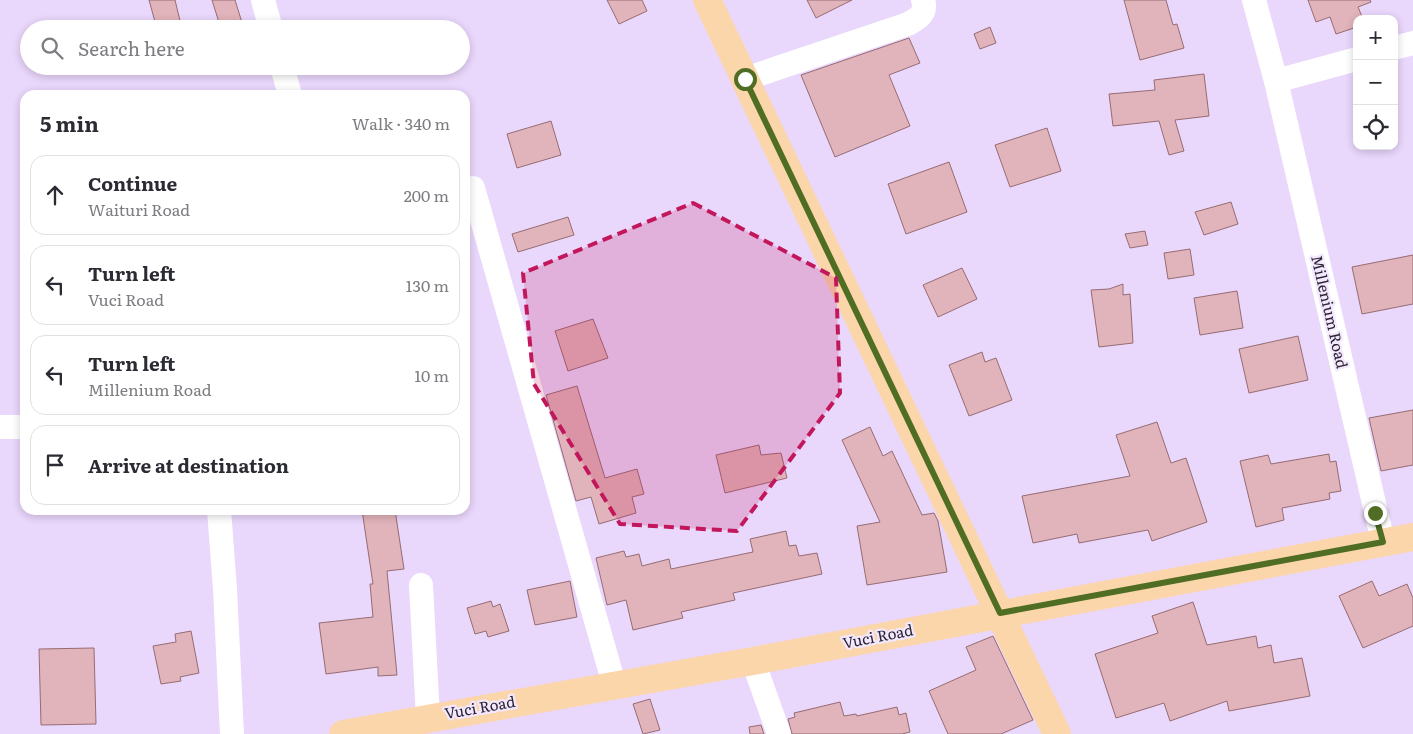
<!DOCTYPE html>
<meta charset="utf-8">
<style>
:root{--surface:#fff;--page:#f7f7f7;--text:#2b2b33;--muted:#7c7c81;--line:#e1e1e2}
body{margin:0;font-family:Literata,serif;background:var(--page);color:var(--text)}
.controls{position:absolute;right:15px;top:15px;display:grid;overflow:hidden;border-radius:10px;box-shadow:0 2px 8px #0003}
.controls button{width:45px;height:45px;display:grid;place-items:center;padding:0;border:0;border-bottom:1px solid var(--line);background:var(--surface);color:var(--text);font:25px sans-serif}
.stop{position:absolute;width:15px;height:15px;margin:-11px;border:4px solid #506e23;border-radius:50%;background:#fff}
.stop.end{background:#506e23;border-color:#fff;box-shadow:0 1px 5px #0008}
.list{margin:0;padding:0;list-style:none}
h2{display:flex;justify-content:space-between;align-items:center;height:65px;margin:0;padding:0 20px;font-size:21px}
h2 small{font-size:16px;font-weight:400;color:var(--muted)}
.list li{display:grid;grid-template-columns:32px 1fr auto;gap:15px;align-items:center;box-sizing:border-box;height:80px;margin:0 10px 10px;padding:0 10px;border:1px solid var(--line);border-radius:15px}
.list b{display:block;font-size:19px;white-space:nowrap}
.list p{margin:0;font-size:16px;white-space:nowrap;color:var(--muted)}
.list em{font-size:16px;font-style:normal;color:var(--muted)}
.icon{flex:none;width:28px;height:28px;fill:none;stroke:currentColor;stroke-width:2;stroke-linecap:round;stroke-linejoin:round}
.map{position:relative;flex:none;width:1413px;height:734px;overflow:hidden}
.search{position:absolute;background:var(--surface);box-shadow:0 2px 8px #0003;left:20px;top:20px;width:450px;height:55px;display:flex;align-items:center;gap:12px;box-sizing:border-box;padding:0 18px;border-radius:28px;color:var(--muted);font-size:19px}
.panel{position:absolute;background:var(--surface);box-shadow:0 2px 8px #0003;left:20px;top:90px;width:450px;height:425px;border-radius:15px}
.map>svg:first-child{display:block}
.building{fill:#e1b3ba;stroke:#966c73}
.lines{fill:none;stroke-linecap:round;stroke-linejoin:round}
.minor{stroke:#fff;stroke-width:24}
.major{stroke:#fbd6ab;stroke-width:28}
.route{stroke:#506e23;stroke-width:6}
.marked{fill:#c2185b;fill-opacity:0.2;stroke:#c2185b;stroke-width:4;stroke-dasharray:10 6;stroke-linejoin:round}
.labels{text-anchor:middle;stroke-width:4.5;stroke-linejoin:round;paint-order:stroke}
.street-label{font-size:15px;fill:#2b2331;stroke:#f3e8fe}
</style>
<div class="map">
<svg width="1413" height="734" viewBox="0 0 1413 734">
<rect width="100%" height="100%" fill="#ead7fc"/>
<g class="building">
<path d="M149,0h26l7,29h-25z"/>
<path d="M212,0h23l9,29h-23z"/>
<path d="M607,0h35l5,11 -28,13z"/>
<path d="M807,0h45l-36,18z"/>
<path d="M1124,0h42l7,25 4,-1 7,24 -44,12z"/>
<path d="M1308,0h62l1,2 -13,5 5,12h-6v8l-21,7 -6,-17 -14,5z"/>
<path d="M990,27l6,16 -16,6 -6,-15z"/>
<path d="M909,38l11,25 -31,12 21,51 -75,31 -34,-82z"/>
<path d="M1204,74l5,42 -34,4 9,31 -15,4 -10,-34 -46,5 -4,-32 46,-4 -1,-10z"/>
<path d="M551,121l10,34 -44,13 -10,-34z"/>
<path d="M1047,128l14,43 -51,16 -15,-42z"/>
<path d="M949,162l18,50 -61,22 -18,-50z"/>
<path d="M1231,202l7,22 -34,11 -9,-23z"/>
<path d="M568,217l6,18 -56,17 -6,-18z"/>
<path d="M1145,231l3,14 -18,3 -5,-14z"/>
<path d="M1190,249l4,26 -26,4 -4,-26z"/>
<path d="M1413,255v49l-51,10 -10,-47z"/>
<path d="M962,268l15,31 -39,18 -15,-32z"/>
<path d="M1123,284v11l7,-1 3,49 -34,4 -8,-57 18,-1z"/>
<path d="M1237,291l6,37 -43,7 -6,-37z"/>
<path d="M593,319l15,39 -40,13 -13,-40z"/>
<path d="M1298,336l10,44 -59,13 -10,-44z"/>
<path d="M982,352l3,10 11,-4 16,42 -43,16 -20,-51z"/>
<path d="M577,386l28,92 32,-9 7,25 -12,3 4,16 -37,11 -8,-27 -15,4 -30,-106z"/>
<path d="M1413,410v55l-32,6 -12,-53z"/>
<path d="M1157,422l14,41 15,-5 21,64 -55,19 -4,-11 -69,13 -2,-9 -44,9 -11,-47 108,-20 -14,-41z"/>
<path d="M870,427l13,29 9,-5 30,64 12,-2 4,8 9,51 -80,13 -10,-59 23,-4 -38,-82z"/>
<path d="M759,445l2,10 20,-2 6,25 -62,15 -9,-38z"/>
<path d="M1329,454l1,8 6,-1 5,30 -12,2 1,6 -48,9 2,12 -28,7 -16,-66 28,-6 3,9z"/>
<path d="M362,510h33l9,59 -17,2 10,104 -19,1v-9l-52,7 -7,-51 54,-6 -3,-33h3z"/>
<path d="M786,531l3,15 7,-1 3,11 18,-3 5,21 -89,19 2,7 -54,12 2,6 -50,12 -7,-30 -19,5 -11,-47 28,-7 2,6 13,-3 3,12 27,-7 2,10 82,-17 -3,-13z"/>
<path d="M570,581l7,36 -42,8 -8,-35z"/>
<path d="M1372,581l7,15 28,-12 6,14v28l-50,22 -24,-52z"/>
<path d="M491,601l2,6 7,-3 9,27 -21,6 -2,-6 -11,3 -8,-26z"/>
<path d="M1193,602l14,43 49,-9 2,12 13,-3 3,18 28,-5 8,38 -81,15 -2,-10 -57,20 -6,-18 -48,15 -21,-64 63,-21 -6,-17z"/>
<path d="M191,631l8,42 -19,4 1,4 -20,3 -8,-38 23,-4 -1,-8z"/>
<path d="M993,636l40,84 -32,14h-53l-19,-43 47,-21 -10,-23z"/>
<path d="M94,648l2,76 -55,1 -2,-76z"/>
<path d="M650,699l10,31 -17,4 -10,-30z"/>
<path d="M840,702l4,14 12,-2 1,2 40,-9 2,8 7,-2 4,19 -8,2h-110l-4,-15 7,-2 -1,-4z"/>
<path d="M761,725l3,9h-14l-1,-7z"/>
</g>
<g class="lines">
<g class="minor">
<path d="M263,0l8,29"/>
<path d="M1254,0l22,81 107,461"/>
<path d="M1394,48l19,-5"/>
<path d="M282,66l8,29"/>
<path d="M745,79l163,-55c11,-6 19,-11 15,-24"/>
<path d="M1276,81l81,-22"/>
<path d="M473,188l141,496"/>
<path d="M0,427h25"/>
<path d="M219,510l6,79 7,145"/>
<path d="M421,585l7,133"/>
<path d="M753,661l26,73"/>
</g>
<g class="major">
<path d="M707,0l350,734"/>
<path d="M343,734l410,-73 660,-124"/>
</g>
</g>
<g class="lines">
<path class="route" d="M745,79l255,534 383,-71 -8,-29"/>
</g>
<path class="marked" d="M693,203l143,75 4,115 -103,138 -117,-7 -86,-140 -11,-111z"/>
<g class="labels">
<g class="street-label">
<text transform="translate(1329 312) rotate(77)" y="5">Millenium Road</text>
<text transform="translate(878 637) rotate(-11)" y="5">Vuci Road</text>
<text transform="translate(480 708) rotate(-10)" y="5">Vuci Road</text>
</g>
</g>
</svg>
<div class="controls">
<button>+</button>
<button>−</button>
<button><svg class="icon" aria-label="locate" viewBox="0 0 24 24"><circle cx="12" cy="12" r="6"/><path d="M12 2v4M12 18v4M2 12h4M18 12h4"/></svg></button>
</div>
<div class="stop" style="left:745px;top:79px"></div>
<div class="stop end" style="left:1375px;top:513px"></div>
<div class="search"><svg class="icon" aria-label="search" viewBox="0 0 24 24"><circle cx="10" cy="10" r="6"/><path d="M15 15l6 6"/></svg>Search here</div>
<section class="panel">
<h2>5 min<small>Walk · 340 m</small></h2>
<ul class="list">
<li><svg class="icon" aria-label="ahead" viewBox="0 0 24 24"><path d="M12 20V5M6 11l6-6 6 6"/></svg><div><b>Continue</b><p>Waituri Road</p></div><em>200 m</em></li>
<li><svg class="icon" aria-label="left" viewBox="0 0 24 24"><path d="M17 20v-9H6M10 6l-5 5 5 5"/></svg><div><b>Turn left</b><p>Vuci Road</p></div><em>130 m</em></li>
<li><svg class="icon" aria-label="left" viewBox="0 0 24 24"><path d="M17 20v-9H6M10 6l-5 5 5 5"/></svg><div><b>Turn left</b><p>Millenium Road</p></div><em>10 m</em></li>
<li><svg class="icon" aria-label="arrive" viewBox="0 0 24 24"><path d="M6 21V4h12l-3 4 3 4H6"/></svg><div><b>Arrive at destination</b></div></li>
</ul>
</section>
</div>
